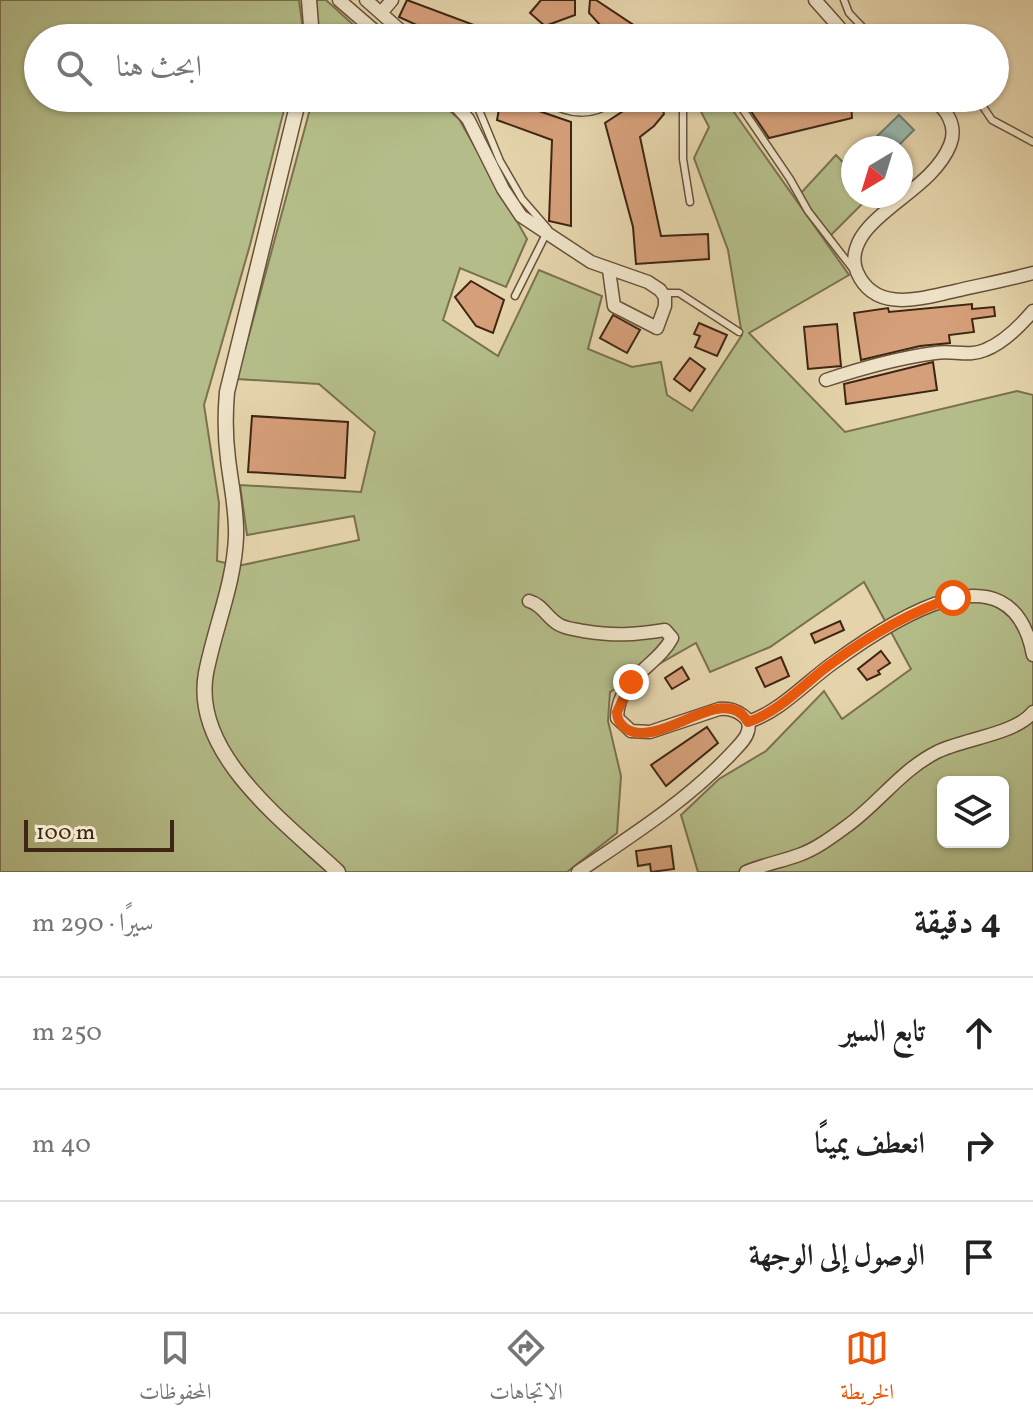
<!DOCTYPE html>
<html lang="ar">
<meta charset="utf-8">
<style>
:root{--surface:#fff;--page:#f6f6f6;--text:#222;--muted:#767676;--line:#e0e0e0;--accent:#ea580c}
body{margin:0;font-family:Vollkorn,Amiri,serif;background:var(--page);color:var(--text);direction:rtl}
.controls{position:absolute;right:24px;bottom:24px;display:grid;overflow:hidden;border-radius:12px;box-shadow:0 2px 6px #0004}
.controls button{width:72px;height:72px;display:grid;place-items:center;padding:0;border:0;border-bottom:2px solid var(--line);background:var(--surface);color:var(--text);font:40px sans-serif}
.compass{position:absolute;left:841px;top:136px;width:72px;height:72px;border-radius:50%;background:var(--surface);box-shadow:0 2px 6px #0004;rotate:218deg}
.scale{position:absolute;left:24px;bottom:20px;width:150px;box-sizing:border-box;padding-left:8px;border:4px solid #3f2513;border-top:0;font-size:22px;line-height:28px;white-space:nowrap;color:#3f2513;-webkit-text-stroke:6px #eee3c8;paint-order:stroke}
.stop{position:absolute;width:24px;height:24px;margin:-18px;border:6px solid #ea580c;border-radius:50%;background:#fff}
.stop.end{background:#ea580c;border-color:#fff;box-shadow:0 2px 8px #0008}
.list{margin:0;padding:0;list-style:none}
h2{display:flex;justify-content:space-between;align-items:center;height:104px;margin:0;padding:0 32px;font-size:34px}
h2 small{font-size:26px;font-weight:400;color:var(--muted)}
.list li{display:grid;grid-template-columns:52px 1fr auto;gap:24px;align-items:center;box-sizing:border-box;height:112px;padding:0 32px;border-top:2px solid var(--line)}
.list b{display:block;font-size:30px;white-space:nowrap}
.list em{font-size:26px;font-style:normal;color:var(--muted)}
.icon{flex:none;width:44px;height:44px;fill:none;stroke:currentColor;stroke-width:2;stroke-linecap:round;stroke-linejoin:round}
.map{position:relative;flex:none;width:1033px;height:872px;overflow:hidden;direction:ltr}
.search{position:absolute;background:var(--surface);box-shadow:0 2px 6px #0004;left:24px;right:24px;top:24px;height:88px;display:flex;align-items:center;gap:20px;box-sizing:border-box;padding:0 28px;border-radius:44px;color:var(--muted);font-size:30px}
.sheet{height:440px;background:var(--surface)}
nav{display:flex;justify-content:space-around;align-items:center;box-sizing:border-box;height:112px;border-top:2px solid var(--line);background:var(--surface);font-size:22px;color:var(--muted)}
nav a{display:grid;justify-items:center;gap:4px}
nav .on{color:var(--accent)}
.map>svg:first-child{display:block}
.green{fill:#b4bd89;stroke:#7a714e;stroke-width:2;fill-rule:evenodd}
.water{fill:#96b8ac;stroke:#737d6f;stroke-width:2}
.building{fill:#d59f79;stroke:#3f2513;stroke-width:2}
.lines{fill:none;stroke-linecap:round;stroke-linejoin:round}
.service-casing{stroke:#685139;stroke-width:9}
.minor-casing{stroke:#685139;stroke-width:15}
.tertiary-casing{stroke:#685139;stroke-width:17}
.service{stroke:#eee3c8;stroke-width:6}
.minor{stroke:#eee3c8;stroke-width:12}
.tertiary{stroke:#eee3c8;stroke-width:14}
.route{stroke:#ea580c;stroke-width:10}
</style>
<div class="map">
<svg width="1033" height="872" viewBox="0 0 1033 872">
<rect width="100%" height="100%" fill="#e5d4ab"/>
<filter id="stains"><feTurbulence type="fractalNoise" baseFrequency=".0025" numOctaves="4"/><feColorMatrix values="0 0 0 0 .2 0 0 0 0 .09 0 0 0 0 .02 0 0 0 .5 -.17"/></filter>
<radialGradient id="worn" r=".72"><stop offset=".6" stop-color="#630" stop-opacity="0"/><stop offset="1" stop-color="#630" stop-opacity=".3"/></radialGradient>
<g class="green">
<path d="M0,0h299l4,30 -2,8h-263v60h249l-37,147 -46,160 15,98 -2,58 21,5 121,-26 -5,-24 -107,19 -7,-50 121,7 14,-60 -56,-48 -82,-5 76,-281h122l24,21 68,120 -21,48 -46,-19 -17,52 55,36 41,-86 63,26 -14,53 44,18 29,-5 6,33 25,16 50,-76 -14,-85 -34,-92 15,-31 -12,-23 27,-6 125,177 -100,58 96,99 172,-41 16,4v477h-335l-17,-57 38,-36 47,-28 58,-60 18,28 69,-50 -47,-87 -94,65 -60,25 -14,-29 -86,49 -2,29 13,55 -4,57 -50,39h-567zM943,782h60v60h-60z"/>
<path d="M314,0h12l42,38h-50z"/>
<path d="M836,155l17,18v23h17l-40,40 -30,-42z"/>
</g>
<path class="water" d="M899,115l15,15 -18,18h-20l-5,-6z"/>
<g class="building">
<path d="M407,0l99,37v1h-61l-46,-21z"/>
<path d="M541,0h34v15l-30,11 -15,-13z"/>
<path d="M590,0h6l39,26 -2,5 -14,7h-7l-23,-25z"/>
<path d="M501,98l70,24v104l-22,-5 3,-81 -55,-20z"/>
<path d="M851,103l1,15 -83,20 -23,-34z"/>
<path d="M631,106h31l2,8 -10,12 -14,11 21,99 47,-2 1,25 -73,5 -3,-37 -28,-104z"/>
<path d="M471,281l33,19 -11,33 -17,-7 -21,-29z"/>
<path d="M972,304v5l22,-2 1,9 -23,3 2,13 -25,3 1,8 -30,3 -59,14 -7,-47 34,-5 1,4z"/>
<path d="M613,315l27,15 -13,23 -27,-15z"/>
<path d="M699,323l28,12 -10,21 -22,-9 5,-11 -6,-2z"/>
<path d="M837,324l4,42 -33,3 -4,-42z"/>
<path d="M690,358l15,11 -15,22 -16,-12z"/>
<path d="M933,362l4,28 -91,14 -2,-20z"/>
<path d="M252,416l96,6 -3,56 -97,-6z"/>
<path d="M840,621l4,9 -29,13 -4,-9z"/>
<path d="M881,651l9,12 -12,8 2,3 -13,6 -9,-11z"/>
<path d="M781,657l8,19 -24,11 -9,-19z"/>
<path d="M682,667l7,12 -17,10 -7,-11z"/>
<path d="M707,727l11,16 -52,43 -15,-21z"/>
<path d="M671,846l3,23 -23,3 -1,-8 -12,2 -2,-15z"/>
</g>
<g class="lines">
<defs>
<g id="service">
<path d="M844,0l5,13 24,25"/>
<path d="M474,98l26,63 22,38 26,30"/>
<path d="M683,98v61l7,43"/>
<path d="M735,98l55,81 18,32 45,58"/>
<path d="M977,98l15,22 41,22"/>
<path d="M662,293h17l60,39"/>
<path d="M515,296l31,-62"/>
</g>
<g id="minor">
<path d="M339,0l44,38"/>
<path d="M366,0l43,38"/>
<path d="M815,0l24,27 5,11"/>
<path d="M381,13l11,-13"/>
<path d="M449,98l19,21 35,70 18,27 70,46 57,20 12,8 5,7v9l-8,22 -43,-22 -5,-36"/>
<path d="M547,98c23,15 44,16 67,0"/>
<path d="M931,98c15,10 27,28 19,47 -14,35 -57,55 -81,82 -11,12 -19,29 -12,45 18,42 65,26 98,19 26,-6 52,-11 78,-18"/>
<path d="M826,380c36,-12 72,-22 109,-27 17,-3 34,4 50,-3 18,-7 36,-25 48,-39"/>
<path d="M529,601c14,4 17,16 29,23 8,5 16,5 25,7 32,5 50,4 82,-1l7,8c-15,29 -54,39 -55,80l14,13 19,1 69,-23c8,-1 15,0 23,6 5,3 8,9 6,16 -2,9 -12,17 -18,24 -45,47 -99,81 -152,117"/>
<path d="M748,722c33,-11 57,-39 85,-59 55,-40 178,-124 200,-8"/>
<path d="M746,872c17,-7 36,-11 53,-17 17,-6 33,-18 48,-29 32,-23 54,-56 90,-74 26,-13 79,-18 96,-40"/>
</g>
<g id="tertiary">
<path d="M309,0l3,38"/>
<path d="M299,98l-72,294c-2,23 -2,44 1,67 3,26 9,52 8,78 -2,47 -21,90 -30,136 -15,81 80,150 132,199"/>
</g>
</defs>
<use href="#service" class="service-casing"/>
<use href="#minor" class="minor-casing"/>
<use href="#tertiary" class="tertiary-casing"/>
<use href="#service" class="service"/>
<use href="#minor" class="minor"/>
<use href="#tertiary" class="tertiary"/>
</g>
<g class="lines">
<path class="route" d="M631,682l-14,30c0,7 2,11 8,16 34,24 99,-49 123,-6 31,-10 55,-37 80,-56 38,-28 80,-54 125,-68"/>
</g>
<rect width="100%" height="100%" filter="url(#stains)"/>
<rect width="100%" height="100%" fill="url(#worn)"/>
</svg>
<div class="controls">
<button><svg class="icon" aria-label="layers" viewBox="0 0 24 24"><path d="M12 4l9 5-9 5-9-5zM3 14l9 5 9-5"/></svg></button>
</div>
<svg class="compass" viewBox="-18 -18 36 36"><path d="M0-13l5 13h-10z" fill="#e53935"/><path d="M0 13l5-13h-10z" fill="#767676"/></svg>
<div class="scale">100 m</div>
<div class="stop" style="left:953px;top:598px"></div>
<div class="stop end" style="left:631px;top:682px"></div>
<div class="search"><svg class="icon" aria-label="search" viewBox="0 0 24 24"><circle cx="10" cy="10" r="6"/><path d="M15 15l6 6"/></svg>ابحث هنا</div>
</div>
<section class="sheet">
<h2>4 دقيقة<small>سيرًا · 290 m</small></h2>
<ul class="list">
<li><svg class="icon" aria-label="ahead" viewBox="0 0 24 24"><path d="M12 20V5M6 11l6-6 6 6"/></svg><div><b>تابع السير</b></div><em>250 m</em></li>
<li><svg class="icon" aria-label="right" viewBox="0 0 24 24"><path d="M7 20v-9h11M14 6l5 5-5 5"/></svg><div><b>انعطف يمينًا</b></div><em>40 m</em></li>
<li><svg class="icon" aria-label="arrive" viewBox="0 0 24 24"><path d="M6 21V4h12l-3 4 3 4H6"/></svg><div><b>الوصول إلى الوجهة</b></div></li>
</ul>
</section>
<nav>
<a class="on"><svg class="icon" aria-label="map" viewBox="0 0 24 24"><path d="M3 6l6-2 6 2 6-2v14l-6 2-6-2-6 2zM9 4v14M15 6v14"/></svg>الخريطة</a>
<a><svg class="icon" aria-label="directions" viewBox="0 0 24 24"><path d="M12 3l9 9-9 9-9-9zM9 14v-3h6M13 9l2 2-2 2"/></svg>الاتجاهات</a>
<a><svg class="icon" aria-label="saved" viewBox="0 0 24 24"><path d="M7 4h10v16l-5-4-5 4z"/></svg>المحفوظات</a>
</nav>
